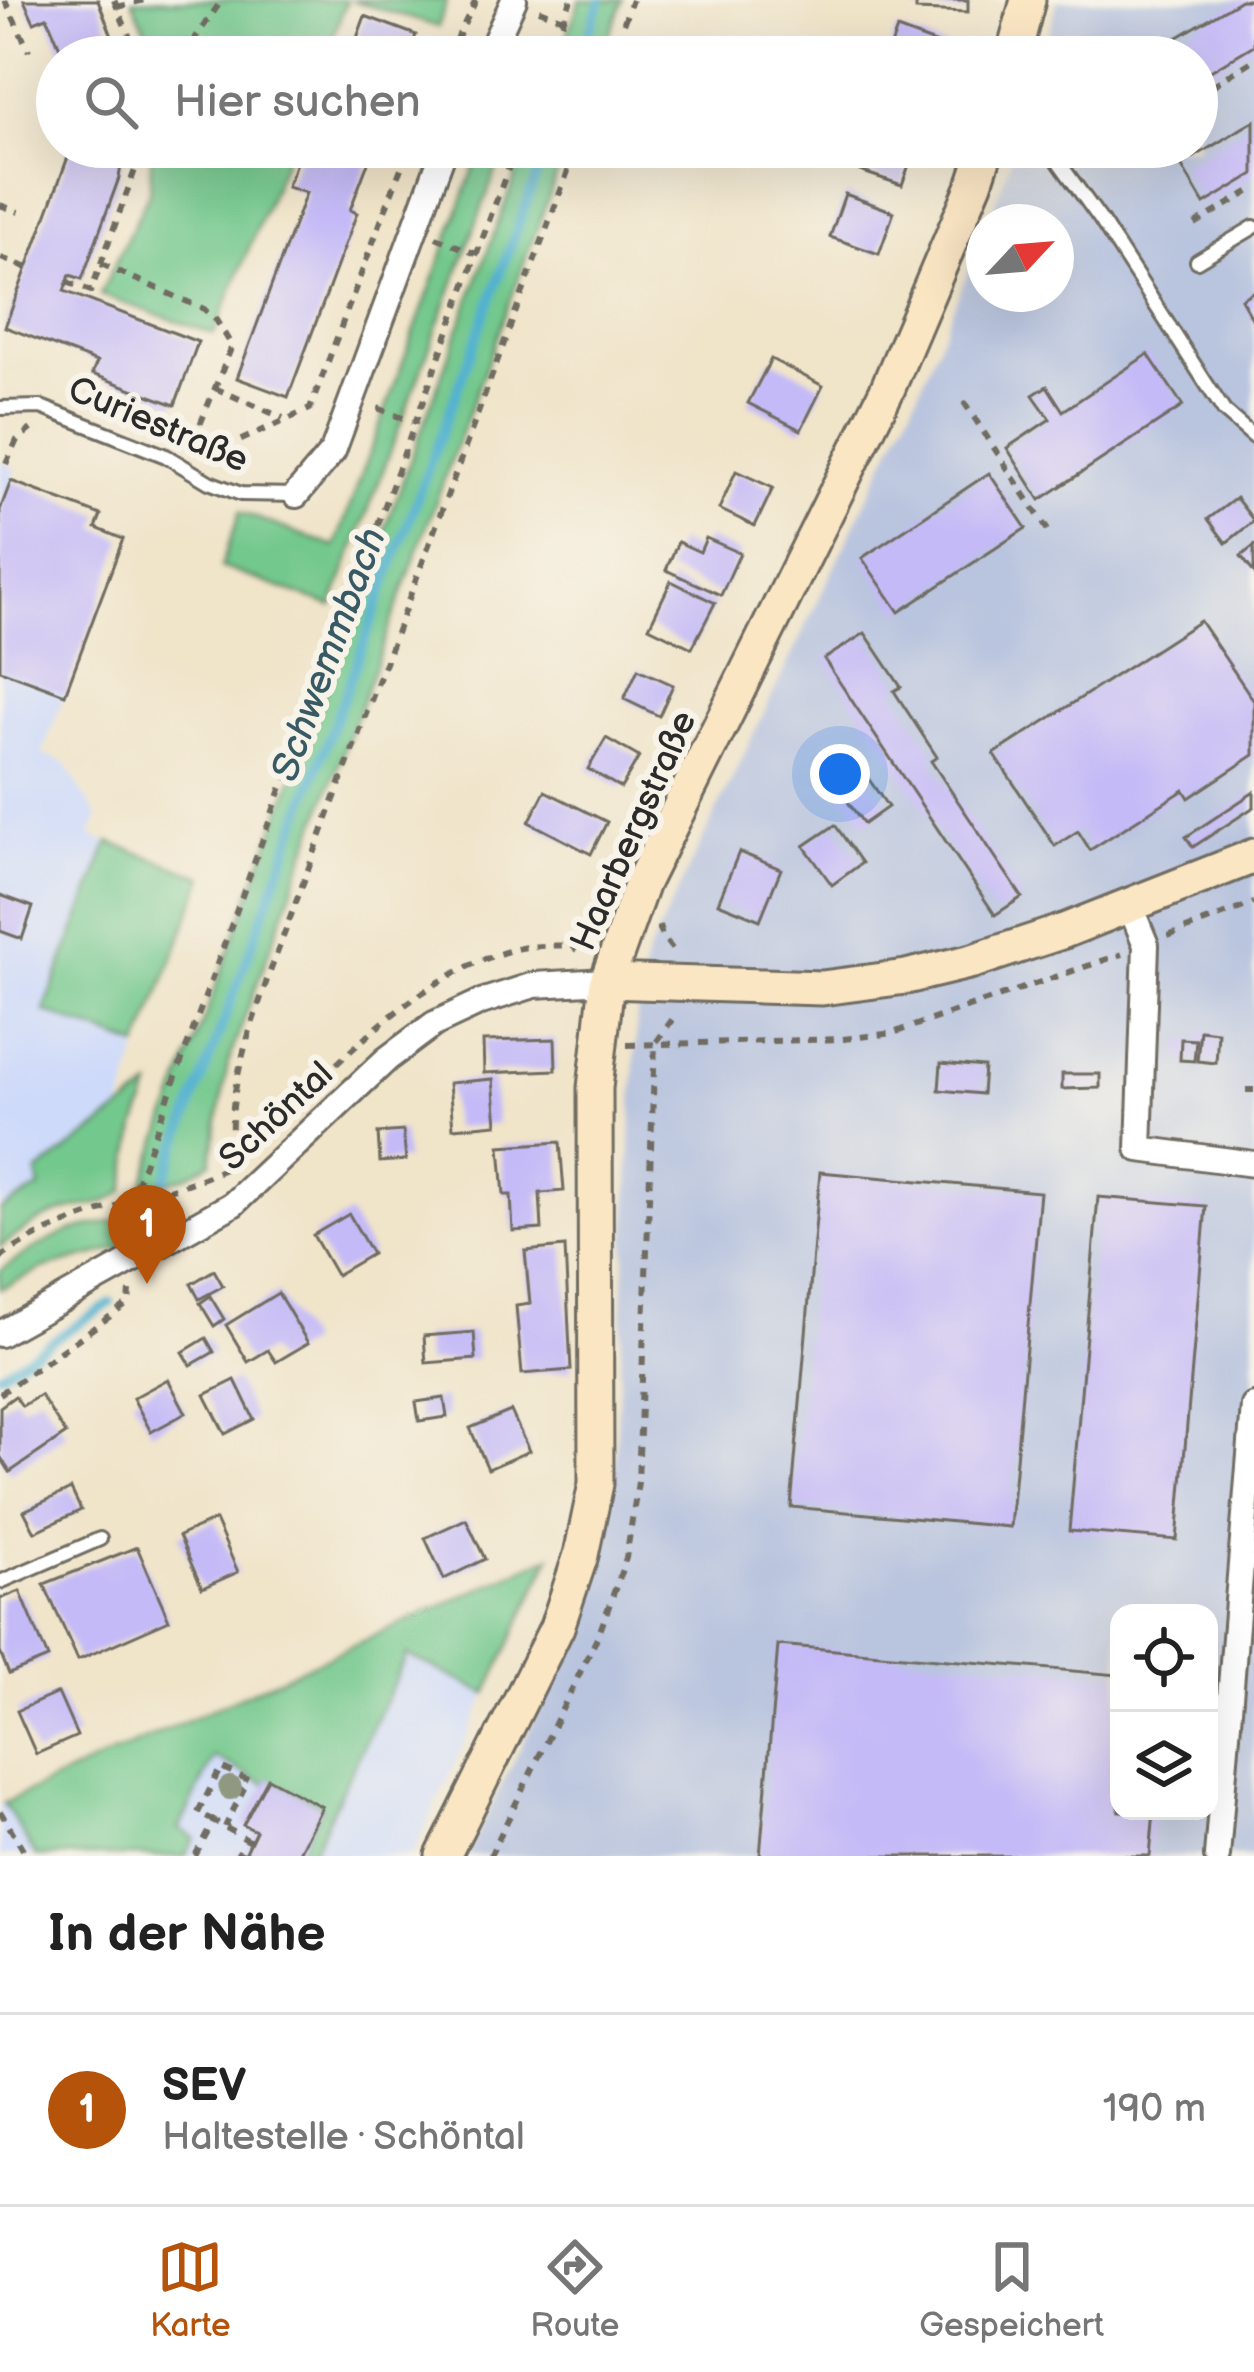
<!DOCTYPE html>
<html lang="de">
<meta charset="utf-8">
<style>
:root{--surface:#fff;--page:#f6f6f6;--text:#222;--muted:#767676;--line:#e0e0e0;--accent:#b45309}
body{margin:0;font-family:"Balsamiq Sans",sans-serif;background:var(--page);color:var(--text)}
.controls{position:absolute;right:36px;bottom:36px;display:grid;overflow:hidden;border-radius:24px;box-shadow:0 12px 48px #0002}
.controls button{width:108px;height:108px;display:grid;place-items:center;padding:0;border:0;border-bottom:3px solid var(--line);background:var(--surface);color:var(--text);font:60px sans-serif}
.compass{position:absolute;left:966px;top:204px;width:108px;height:108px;border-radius:50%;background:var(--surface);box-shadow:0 12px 48px #0002;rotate:64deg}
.you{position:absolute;left:840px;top:774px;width:42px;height:42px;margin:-30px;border:9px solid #fff;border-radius:50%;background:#1a73e8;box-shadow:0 0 0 18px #1a73e833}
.badge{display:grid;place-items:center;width:78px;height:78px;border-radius:50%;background:var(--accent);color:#fff;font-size:39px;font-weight:700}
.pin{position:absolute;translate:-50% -99px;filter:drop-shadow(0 3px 6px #0008)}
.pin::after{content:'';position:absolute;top:63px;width:42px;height:36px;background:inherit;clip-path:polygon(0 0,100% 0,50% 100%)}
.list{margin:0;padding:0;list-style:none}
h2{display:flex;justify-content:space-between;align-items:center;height:156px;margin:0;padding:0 48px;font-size:51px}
h2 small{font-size:39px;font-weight:400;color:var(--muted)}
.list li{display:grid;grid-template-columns:78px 1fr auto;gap:36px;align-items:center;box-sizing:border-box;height:192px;padding:0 48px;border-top:3px solid var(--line)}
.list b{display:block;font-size:45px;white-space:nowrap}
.list p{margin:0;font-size:39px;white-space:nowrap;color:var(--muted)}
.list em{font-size:39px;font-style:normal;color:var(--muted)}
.icon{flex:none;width:66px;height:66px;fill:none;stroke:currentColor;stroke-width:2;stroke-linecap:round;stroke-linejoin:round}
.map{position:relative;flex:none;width:1254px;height:1856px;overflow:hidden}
.search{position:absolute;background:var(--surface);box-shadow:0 12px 48px #0002;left:36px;right:36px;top:36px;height:132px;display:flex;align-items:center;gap:30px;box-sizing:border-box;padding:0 42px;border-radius:66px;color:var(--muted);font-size:45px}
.sheet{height:348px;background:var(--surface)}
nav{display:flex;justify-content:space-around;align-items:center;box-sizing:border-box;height:168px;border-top:3px solid var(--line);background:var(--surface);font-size:33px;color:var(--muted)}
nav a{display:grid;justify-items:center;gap:6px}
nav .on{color:var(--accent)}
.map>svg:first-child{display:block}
.built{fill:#cedafa}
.industrial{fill:#b9c4de;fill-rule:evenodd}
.green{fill:#73c88d;stroke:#4f7a5c;stroke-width:3}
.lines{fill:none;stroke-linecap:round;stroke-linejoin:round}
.stream{stroke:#51b1d0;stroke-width:9}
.building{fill:#c4baf7}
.lane-casing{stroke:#706c62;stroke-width:18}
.street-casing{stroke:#706c62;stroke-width:30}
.secondary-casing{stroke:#706c62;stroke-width:39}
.path{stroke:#706c62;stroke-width:6;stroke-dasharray:9 9;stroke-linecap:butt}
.lane{stroke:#fff;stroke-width:12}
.street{stroke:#fff;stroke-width:24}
.secondary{stroke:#fbe6c4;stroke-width:33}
.tree{fill:#909882}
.labels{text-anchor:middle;stroke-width:12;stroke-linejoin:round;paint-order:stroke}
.street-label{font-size:36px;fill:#2b2b2b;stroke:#f7f3e8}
.water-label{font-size:39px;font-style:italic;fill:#385a65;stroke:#f7f3e8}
</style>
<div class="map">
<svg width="1254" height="1856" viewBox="0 0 1254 1856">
<rect width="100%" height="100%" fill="#f7f3e8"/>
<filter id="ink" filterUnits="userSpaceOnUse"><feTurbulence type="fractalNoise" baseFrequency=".00833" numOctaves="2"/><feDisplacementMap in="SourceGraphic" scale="24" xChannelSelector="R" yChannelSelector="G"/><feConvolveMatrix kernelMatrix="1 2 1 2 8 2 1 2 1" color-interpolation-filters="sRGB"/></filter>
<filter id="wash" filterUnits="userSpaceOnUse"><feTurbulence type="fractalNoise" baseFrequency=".004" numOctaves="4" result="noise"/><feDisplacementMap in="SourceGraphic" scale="48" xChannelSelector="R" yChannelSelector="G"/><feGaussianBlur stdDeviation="2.7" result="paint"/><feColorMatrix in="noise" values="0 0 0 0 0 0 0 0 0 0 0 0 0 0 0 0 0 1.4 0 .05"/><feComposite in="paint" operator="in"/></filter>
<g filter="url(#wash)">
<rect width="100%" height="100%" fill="#f0e4c9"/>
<g class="built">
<path d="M0,461l16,7 -4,13 89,34 -4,13 26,11 -81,215 23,9 33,54 -7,19 113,41 -65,170 -19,65 -83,60 3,16 -40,22z"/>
<path d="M551,1556l-139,300h-412v-51z"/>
</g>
<path class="industrial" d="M1058,0h196v1856h-788l109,-217 39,-148 24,-495 9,-41 272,-564 65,-158v61h72v-72h-67l26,-75h182v-90h-155zM1119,1613h90v198h-90z"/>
<g class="green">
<path d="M132,0h215l-22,57h-176l-2,-24z"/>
<path d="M351,0h96l-9,27z"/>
<path d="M580,0h43l-22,57h-42z"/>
<path d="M152,147h138l-76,187 -114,-39 49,-102z"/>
<path d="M482,147h23l-173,459 -111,-39 19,-55 95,35z"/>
<path d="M526,147h41l-339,916 -17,99 -26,15 -44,12z"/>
<path d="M109,842l95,35 -65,170 -95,-36z"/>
<path d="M151,1088l-15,40 -12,63c-18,16 -43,14 -65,22 -22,7 -40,20 -59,34v-37l40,-22 -3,-15z"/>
<path d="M176,1208l3,10 -51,28 -83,22 -45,21v-18l31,-21 38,-19z"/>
<path d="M551,1556l-64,138 -80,-39 -97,201h-13l25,-49 -54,-28 -3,5 -51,-27 -35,72 16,9 -10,18h-149l-32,-53z"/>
</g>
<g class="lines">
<g class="stream">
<path d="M580,57l21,-57"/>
<path d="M164,1183l383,-1036"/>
<path d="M0,1374l111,-71"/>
</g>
</g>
<g id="blocks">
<g class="building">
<path d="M24,0h74l22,57h-56l-17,-40 -13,5z"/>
<path d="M916,0h52v12l-52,-2z"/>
<path d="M1241,0h13v45l-57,34v-22h-53z"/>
<path d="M365,16l51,19 -8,22h-58z"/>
<path d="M897,29l54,20 -3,8h-61z"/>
<path d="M1254,121v53l-50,30 -23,-39z"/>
<path d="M68,147h55v6l-4,25 -37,101 -12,-4 -6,16 134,51 -23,63 -83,-31 5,-12 -92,-35 63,-170z"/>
<path d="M302,147h72l-24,63 7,3 -69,184 -51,-19 69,-185 -19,-6z"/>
<path d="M868,147h47l-13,38 -42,-14z"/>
<path d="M845,194l49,18 -15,42 -49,-17z"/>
<path d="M1254,291v31l-13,-23z"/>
<path d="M1148,354l35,52 -143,94 -33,-52 43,-29 -17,-24 14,-9 16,25z"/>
<path d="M771,359l52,27 -22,44 -53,-27z"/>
<path d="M736,471l37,17 -18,38 -36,-17z"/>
<path d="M989,473l37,55 -127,84 -37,-54z"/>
<path d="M11,481l90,34 -5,13 27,11 -58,155 -65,-24v-160z"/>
<path d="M1236,498l18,23 -28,22 -18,-24z"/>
<path d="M706,538l34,15 -19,42 -55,-25 12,-28 22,10z"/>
<path d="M1254,546v27l-13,-17z"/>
<path d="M671,581l44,22 -23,45 -43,-21z"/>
<path d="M1200,621l54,80v54l-65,43 -5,-8 -94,60 -12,-19 -23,15 -61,-92z"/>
<path d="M865,633l36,54 -7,4 43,66 -6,4 91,136 -27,18 -171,-256z"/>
<path d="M638,669l35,16 -14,31 -35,-17z"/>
<path d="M606,738l33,19 -18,31 -33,-19z"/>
<path d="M859,765l29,42 -24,17 -30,-41z"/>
<path d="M545,791l62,31 -16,32 -62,-32z"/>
<path d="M1254,792v15l-61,40 -7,-10z"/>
<path d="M835,825l27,38 -30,22 -28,-39z"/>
<path d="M739,852l42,17 -21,51 -42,-17z"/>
<path d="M0,895l33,12 -11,32 -22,-8z"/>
<path d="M1200,1030l18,2 -2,31 -19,-2z"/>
<path d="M555,1039l1,31 -72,3 -1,-32z"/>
<path d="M1181,1039l15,1 -2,21 -14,-1z"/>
<path d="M941,1063l43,4 -2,27 -43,-4z"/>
<path d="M1062,1074h38v14l-38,1z"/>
<path d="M493,1079l4,45 -44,4 -4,-45z"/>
<path d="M403,1131l3,29 -26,2 -2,-29z"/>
<path d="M560,1142l4,49 -24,2 2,36 -29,2 -2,-36h-7l-4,-49z"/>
<path d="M820,1172l220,20 -30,335 -219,-20z"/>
<path d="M1098,1197l108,9 -29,334 -108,-9z"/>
<path d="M349,1214l23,40 -36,21 -23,-40z"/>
<path d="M565,1247l6,123 -49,4 -6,-68 14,-2 -5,-53z"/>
<path d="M214,1270l9,16 -24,13 -8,-15z"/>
<path d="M278,1293l30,50 -32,19 -8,-12 -20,12 -22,-37z"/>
<path d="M210,1296l14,23 -10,7 -14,-23z"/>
<path d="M474,1332l2,27 -50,4 -2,-27z"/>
<path d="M206,1338l8,14 -23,13 -8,-13z"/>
<path d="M168,1379l18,34 -35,19 -18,-34z"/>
<path d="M235,1380l19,39 -29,15 -20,-39z"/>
<path d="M40,1395l26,39 -56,38 -10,-16v-49l15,-11 7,10z"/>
<path d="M444,1398l3,19 -28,4 -3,-19z"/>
<path d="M511,1411l18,40 -41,18 -18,-41z"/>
<path d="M71,1489l10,21 -46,22 -11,-21z"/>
<path d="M466,1519l19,40 -41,20 -19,-41z"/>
<path d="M215,1520l23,52 -36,16 -23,-52z"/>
<path d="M137,1547l32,73 -91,40 -34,-76z"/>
<path d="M20,1591l28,67 -39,16 -9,-22v-53z"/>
<path d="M778,1645l341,30v136h35l-4,45h-390z"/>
<path d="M58,1693l19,43 -41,18 -19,-43z"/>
<path d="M268,1778l54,29 -25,49h-62l3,-5 7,3 11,-23 -13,-6z"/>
</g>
</g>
</g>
<g filter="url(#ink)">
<use href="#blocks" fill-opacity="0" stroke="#706c62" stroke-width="3"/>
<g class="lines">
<defs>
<g id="lane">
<path d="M1048,147l52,72 124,192 30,26"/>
<path d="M1197,261l57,-34"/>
<path d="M0,408l41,-1 125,49 43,26 32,12 55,1"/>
<path d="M0,1582l100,-43"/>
</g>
<g id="street">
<path d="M488,57l26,-57"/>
<path d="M296,495l37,-44 112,-304"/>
<path d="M1130,906l16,39 -7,204 115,15"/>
<path d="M0,1334l233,-130 154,-145 47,-35 47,-22 53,-17 73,-4"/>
<path d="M1217,1856l37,-450"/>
</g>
<g id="secondary">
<path d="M1013,57l15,-57"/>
<path d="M607,981l215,7 84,-11 67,-16 91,-30 190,-75"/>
<path d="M443,1856l114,-229 24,-72 15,-71 -1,-396 12,-107 35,-98 245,-493 88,-207 12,-36"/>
</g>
</defs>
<use href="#lane" class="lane-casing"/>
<use href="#street" class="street-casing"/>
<use href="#secondary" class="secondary-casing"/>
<g class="path">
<path d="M5,0l24,51"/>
<path d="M114,0l19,45v12"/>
<path d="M117,7l28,-7"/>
<path d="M539,10l25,9"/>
<path d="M182,57l40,-57"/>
<path d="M448,57l28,-57"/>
<path d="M550,57l21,-57"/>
<path d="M611,57l21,-57"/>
<path d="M1197,95l57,-35"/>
<path d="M0,205l19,7"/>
<path d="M1195,224l59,-35"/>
<path d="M436,237l40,17"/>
<path d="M1,258l27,10"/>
<path d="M101,264l103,45 12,11 16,26 -41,101"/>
<path d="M67,282l24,9 44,-121 1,-23"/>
<path d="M215,388l68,30"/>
<path d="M964,402l85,130"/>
<path d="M378,408l34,14"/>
<path d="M208,455l102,-46 99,-262"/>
<path d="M6,464l11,-24 14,-11"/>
<path d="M659,926l3,10 11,14"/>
<path d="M1168,936l86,-33"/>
<path d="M627,1045l216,-6 50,-6 229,-79"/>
<path d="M311,1089c60,-59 122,-118 205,-140 17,-4 38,-3 56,-4l11,12"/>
<path d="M1246,1090h8"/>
<path d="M235,1164c-12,-62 12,-125 32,-184l310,-833"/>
<path d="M130,1202l386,-1055"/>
<path d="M0,1258c70,-50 157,-56 233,-93"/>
<path d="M0,1394l129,-91 1,-12"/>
<path d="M0,1811l27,45"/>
<path d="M214,1821l-16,-8 23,-46 27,13 -23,47"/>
<path d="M195,1856l19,-35 37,21"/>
<path d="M490,1856l109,-222 27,-76 12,-76 17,-438 19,-27"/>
</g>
<use href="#lane" class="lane"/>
<use href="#street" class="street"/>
<use href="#secondary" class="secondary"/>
</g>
<circle class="tree" cx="230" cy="1788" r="12"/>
</g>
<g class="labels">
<g class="street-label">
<text transform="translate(159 423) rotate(23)" y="13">Curiestraße</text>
<text transform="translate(632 830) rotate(-66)" y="13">Haarbergstraße</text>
<text transform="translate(275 1115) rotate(-43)" y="13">Schöntal</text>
</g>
<g class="water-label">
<text transform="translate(327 654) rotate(-70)" y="14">Schwemmbach</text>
</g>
</g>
</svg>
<div class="controls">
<button><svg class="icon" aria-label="locate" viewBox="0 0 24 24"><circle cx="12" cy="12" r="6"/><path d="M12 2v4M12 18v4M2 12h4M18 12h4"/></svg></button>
<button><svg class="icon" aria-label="layers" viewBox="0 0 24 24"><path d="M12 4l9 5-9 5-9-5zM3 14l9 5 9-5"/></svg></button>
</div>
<svg class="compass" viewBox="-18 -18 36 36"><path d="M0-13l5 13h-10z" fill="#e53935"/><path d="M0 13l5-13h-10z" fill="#767676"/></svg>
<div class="you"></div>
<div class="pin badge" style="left:147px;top:1284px">1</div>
<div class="search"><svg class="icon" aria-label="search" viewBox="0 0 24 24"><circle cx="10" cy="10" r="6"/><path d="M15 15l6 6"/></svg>Hier suchen</div>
</div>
<section class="sheet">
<h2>In der Nähe<small></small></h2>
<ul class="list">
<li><span class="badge">1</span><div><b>SEV</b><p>Haltestelle · Schöntal</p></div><em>190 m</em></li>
</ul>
</section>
<nav>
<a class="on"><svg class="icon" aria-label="map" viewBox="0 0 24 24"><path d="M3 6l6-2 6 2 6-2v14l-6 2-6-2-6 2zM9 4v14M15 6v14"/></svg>Karte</a>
<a><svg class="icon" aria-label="directions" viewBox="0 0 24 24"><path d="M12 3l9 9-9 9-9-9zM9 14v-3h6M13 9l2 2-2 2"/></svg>Route</a>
<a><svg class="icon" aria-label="saved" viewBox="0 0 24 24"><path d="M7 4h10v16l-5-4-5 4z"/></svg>Gespeichert</a>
</nav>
